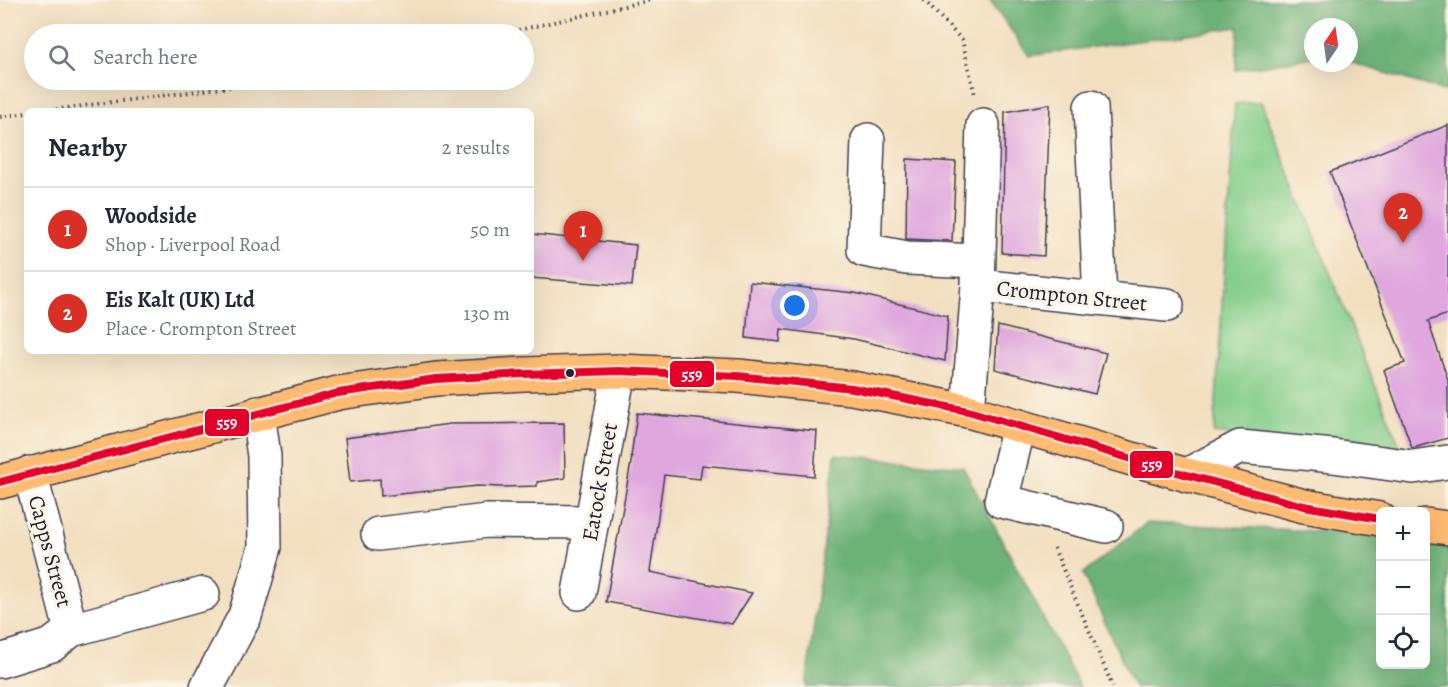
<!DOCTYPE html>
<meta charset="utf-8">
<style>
:root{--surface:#fff;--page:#f6f6f7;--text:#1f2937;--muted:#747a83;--line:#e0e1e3;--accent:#d93025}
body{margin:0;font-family:Alegreya,serif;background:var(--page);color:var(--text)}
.controls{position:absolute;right:18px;bottom:18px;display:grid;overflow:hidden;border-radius:9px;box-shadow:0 6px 24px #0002}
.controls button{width:54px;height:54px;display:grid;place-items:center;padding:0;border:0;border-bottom:2px solid var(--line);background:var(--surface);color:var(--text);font:30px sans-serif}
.compass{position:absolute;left:1304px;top:18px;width:54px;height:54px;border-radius:50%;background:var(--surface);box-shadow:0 6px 24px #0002;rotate:13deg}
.you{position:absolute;left:795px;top:306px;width:21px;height:21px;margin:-15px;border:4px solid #fff;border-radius:50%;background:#1a73e8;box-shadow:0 0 0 9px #1a73e833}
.badge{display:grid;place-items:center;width:39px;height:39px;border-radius:50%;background:var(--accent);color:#fff;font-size:20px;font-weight:700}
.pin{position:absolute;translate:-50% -50px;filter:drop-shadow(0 2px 3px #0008)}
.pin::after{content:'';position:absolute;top:32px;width:21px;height:18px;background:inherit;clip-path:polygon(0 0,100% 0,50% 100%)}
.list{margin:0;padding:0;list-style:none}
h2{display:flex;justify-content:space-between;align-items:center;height:78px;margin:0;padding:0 24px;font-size:26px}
h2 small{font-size:20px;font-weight:400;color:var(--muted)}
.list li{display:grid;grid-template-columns:39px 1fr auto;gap:18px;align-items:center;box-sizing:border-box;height:84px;padding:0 24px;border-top:2px solid var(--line)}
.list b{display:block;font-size:22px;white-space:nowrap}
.list p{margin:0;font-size:20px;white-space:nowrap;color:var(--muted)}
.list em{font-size:20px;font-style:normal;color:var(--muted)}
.icon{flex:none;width:33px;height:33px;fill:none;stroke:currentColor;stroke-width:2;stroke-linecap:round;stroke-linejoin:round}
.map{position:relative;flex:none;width:1448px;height:687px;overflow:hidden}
.search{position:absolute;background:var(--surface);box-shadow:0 6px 24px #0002;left:24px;top:24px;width:510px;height:66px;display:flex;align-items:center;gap:15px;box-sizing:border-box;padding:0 21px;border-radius:33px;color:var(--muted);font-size:22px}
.panel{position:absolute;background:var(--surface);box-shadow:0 6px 24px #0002;left:24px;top:108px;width:510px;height:246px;border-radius:9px}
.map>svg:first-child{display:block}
.green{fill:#85ce8b;stroke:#547863;stroke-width:1.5}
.forest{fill:#6cb177;stroke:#476a59;stroke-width:1.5}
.building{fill:#dfa7de}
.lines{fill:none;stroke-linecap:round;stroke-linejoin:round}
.minor-casing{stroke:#413e4f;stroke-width:36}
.major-casing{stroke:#413e4f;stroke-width:36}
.path{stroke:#413e4f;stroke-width:4;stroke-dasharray:1.5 4.5;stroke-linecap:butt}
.minor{stroke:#fff;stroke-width:33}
.major{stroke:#febb71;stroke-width:33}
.bus-1-casing{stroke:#fcf5e5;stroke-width:12}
.bus-1{stroke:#e4002b;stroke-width:8}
.bus-dot{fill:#22223b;stroke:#fcf5e5;stroke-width:2}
.labels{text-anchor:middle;stroke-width:6;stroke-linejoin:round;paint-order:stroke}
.street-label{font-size:22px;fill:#22223b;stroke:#fcf5e5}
.line-badge{stroke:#fcf5e5;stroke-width:2}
.badge-label{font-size:16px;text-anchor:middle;font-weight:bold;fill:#fff}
</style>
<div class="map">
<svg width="1448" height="687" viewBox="0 0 1448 687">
<rect width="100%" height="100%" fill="#fcf5e5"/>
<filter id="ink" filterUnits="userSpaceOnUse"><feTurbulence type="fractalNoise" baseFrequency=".0167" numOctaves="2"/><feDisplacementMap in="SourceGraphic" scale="12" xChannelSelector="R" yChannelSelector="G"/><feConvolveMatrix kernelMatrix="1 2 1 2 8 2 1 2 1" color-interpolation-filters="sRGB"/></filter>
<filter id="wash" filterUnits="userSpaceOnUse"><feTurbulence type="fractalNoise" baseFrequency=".008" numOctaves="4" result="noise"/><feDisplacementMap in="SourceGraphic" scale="24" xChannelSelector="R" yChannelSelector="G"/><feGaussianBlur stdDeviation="1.35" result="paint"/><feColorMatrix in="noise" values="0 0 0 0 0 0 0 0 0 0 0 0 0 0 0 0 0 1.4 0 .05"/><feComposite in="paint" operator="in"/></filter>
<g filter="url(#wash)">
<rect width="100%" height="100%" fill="#f2dfc0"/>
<path class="green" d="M1261,102l141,350 -188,-19 21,-329z"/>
<g class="forest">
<path d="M990,0h458v92l-99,-30v-35h-36v30l-77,13 2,-43 -209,29z"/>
<path d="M835,454l128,13 117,220h-274z"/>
<path d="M1147,523l233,11v130h46v-128l22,1v150h-314l-51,-113z"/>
</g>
<g id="blocks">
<g class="building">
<path d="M1050,104l-6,152 -42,-3 3,-141z"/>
<path d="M1448,125v189l-20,7 20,59v58l-35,10h-1l-28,-78 21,-7 -75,-191z"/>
<path d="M907,159l49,3 -4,79 -46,-2z"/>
<path d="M531,234l105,11 -4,41 -101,-8z"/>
<path d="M750,282l105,11 93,23 -3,45 -91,-22 -73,-10 -1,13 -34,-4z"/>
<path d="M998,326l108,27 -11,41 -100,-25z"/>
<path d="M637,413l180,18 -3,45 -112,-11 -2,14 -36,-4 -14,97 102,21 -20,31 -126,-22 26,-145h-1z"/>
<path d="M564,423l1,55 -28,4v4l-34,1 -26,-1 -96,10 -1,-17 -30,3 -5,-44 105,-14z"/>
</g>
</g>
</g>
<g filter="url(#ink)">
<use href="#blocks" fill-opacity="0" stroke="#413e4f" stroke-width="1.5"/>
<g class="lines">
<defs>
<g id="minor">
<path d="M1091,107l9,191"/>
<path d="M868,140l-4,110 43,8 71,3"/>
<path d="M978,286l189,19"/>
<path d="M968,411l10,-125 5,-161"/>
<path d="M1019,426l-18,75 105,25"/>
<path d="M30,473l41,157"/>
<path d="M1187,475l53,-28 93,9 80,11 35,-5"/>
<path d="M378,534l109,-13 105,1"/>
<path d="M579,593l40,-222"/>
<path d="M0,661l52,-16 19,-15 132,-36"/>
<path d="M207,687l38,-71 20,-69 -1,-91 -6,-43"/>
</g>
<g id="major">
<path d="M0,482l338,-89 98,-14 88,-5 95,-3 119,5 114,12 116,23 219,64 117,31 76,13"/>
<path d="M1426,525l22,3"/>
</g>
</defs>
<use href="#minor" class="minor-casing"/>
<use href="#major" class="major-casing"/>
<g class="path">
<path d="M924,0l38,40 13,55"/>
<path d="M501,34l150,-34"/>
<path d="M44,111l238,-31"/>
<path d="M0,117l27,-4"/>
<path d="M1054,548l59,139"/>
</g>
<use href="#minor" class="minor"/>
<use href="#major" class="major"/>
<defs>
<path id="bus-1" d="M0,482l338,-89 98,-14 88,-5 95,-3 119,5 114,12 116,23 219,64 117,31 76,13"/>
</defs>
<use href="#bus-1" class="bus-1-casing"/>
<use href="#bus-1" class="bus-1"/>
</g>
</g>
<circle class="bus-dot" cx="570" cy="373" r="5"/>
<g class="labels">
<g class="street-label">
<text transform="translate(1072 295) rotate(6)" y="8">Crompton Street</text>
<text transform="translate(599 482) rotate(-80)" y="8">Eatock Street</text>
<text transform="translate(51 551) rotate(75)" y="8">Capps Street</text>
</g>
</g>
<g class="line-badge">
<rect x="669" y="360" width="46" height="28" rx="6" fill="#e4002b"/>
<rect x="204" y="408" width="46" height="29" rx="6" fill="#e4002b"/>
<rect x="1129" y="450" width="45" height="29" rx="6" fill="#e4002b"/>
</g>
<g class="badge-label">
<text x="692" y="380">559</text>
<text x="227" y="428">559</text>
<text x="1152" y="470">559</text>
</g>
</svg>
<div class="controls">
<button>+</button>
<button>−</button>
<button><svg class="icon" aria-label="locate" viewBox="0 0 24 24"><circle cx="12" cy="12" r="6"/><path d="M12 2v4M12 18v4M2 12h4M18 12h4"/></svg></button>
</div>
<svg class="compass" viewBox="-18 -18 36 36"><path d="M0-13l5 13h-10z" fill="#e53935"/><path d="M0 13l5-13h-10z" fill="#747a83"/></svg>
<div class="you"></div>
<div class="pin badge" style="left:583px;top:261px">1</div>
<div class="pin badge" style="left:1403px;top:243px">2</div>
<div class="search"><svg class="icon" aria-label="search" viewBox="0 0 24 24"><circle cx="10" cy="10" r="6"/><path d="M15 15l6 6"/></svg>Search here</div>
<section class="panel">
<h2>Nearby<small>2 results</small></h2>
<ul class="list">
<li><span class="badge">1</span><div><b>Woodside</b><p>Shop · Liverpool Road</p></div><em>50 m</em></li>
<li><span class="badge">2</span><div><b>Eis Kalt (UK) Ltd</b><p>Place · Crompton Street</p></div><em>130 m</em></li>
</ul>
</section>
</div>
